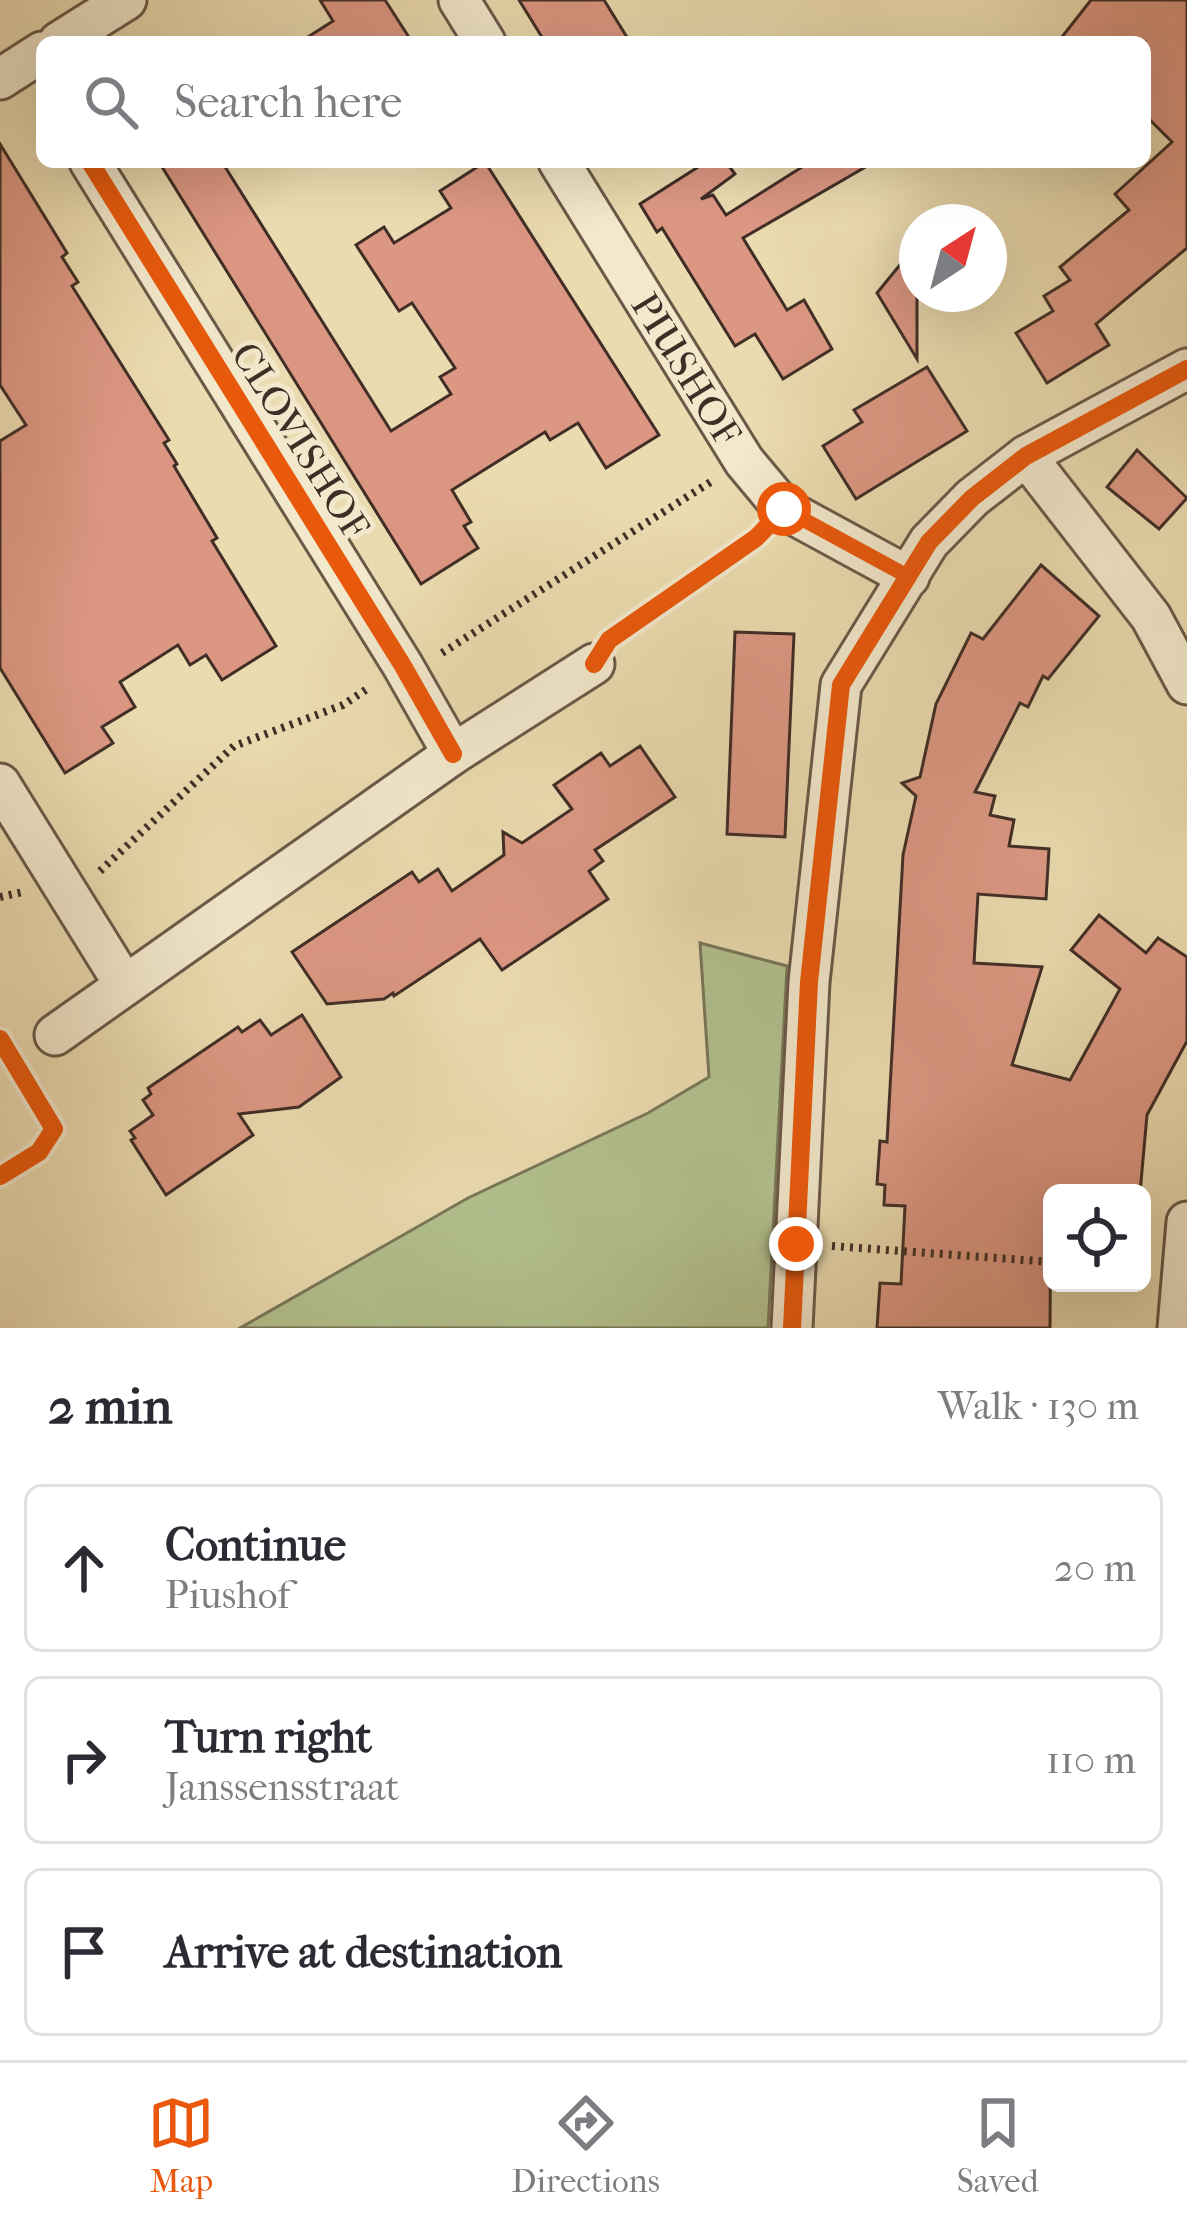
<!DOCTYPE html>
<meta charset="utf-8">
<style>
:root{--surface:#fff;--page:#f7f7f7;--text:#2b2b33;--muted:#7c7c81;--line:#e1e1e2;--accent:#ea580c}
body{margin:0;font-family:"IM FELL French Canon",serif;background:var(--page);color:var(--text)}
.controls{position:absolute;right:36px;bottom:36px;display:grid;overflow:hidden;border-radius:18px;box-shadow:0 12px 48px #0002}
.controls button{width:108px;height:108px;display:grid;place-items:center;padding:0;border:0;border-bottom:3px solid var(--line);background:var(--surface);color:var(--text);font:60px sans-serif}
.compass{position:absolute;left:899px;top:204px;width:108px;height:108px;border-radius:50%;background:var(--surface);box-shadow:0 12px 48px #0002;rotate:36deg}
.stop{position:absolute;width:36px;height:36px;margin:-27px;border:9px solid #ea580c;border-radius:50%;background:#fff}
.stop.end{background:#ea580c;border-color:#fff;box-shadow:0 3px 12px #0008}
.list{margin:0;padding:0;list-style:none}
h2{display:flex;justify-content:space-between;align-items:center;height:156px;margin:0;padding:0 48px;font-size:51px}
h2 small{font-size:39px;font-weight:400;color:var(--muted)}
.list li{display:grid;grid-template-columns:78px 1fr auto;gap:36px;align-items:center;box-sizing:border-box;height:168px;margin:0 24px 24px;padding:0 24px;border:3px solid var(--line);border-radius:18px}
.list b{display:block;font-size:45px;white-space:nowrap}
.list p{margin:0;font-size:39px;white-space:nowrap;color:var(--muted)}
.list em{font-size:39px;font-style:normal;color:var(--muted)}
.icon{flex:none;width:66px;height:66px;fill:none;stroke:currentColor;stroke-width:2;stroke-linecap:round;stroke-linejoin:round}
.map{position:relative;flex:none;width:1187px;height:1328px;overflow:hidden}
.search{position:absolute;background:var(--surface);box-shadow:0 12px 48px #0002;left:36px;right:36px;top:36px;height:132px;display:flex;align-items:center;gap:30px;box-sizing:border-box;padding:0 42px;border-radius:18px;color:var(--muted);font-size:45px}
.sheet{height:732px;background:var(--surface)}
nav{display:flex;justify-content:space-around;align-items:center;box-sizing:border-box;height:168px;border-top:3px solid var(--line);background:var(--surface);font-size:33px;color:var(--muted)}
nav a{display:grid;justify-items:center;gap:6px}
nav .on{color:var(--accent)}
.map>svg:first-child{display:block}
.green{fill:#b2c18f;stroke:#79785a;stroke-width:3}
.building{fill:#dc9783;stroke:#402e26;stroke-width:3}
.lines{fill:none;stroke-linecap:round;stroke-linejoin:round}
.minor-casing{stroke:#6b5948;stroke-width:45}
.path{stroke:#402e26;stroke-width:8;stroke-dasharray:3 6;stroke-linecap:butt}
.minor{stroke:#f2e8cc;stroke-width:39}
.cycleway-casing{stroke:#f2e8cc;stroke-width:26}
.cycleway{stroke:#e8590c;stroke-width:18}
.route{stroke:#ea580c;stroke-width:15}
.labels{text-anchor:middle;stroke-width:10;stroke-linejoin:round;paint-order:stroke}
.street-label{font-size:39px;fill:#402e26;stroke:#f2e8cc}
</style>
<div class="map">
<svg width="1187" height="1328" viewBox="0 0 1187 1328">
<rect width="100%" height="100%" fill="#ebdbb0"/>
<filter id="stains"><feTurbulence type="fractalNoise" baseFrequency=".00167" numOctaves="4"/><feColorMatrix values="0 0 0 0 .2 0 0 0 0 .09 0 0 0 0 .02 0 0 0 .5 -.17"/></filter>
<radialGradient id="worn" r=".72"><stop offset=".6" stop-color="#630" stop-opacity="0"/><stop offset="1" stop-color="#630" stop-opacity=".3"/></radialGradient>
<path class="green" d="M700,943l87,23 -19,362h-528l228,-130 180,-85 61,-36z"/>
<g class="building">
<path d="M320,0h65l27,42h-112l33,-21z"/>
<path d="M519,0h85l26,42h-85z"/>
<path d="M1091,0h96v248l-91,76 13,21 -62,38 -31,-50 37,-22 -9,-15 26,-16 -10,-13 69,-57 -14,-16 57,-52 -27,-27v-73h-87z"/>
<path d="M0,144l67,109 -5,4 16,25 -6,4 97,154 -5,3 13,21 -3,2 43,72 -5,3 64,105 -54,34 -16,-25 -16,10 -12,-20 -58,37 15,25 -33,20 11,16 -48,30 -65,-105v-227l26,-16 -26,-40z"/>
<path d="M159,162h63l169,269 60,-37 -11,-17 15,-9 -43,-65 -13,8 -43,-66 28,-18 10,16 57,-35 -11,-17 45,-29 174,273 -53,33 -28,-45 -28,17 -5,-8 -93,58 19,32 -7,4 14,22 -57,36z"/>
<path d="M706,162h20l9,12 -34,25 12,-4 13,20 84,-53h64l-131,76 44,72 17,-10 28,49 -49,30 -28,-45 -20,12 -73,-118 -5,4 -17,-28z"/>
<path d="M917,244v115l-40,-66z"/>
<path d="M927,367l40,64 -111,68 -33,-53 39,-24 -8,-12z"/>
<path d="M1137,450l50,48 -28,31 -52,-42z"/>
<path d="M1041,565l58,51 -51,63 -5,-3 -15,31 -8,-4 -45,89 20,4 -5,19 24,5 -5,26 40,3 -3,50 -68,-5 -4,69 68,4 -30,98 58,15 50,-91 -49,-39 28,-35 47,38 12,-15 29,19v84l-40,74 -7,78h-89l-1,135h-173l3,-45 21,1 4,-78 -21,-1 1,-20 -8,-1 3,-43 7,1 16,-287 13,-59 -14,-13 18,-6 16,-73 35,-71 12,6z"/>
<path d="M735,632l59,2 -9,203 -58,-3z"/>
<path d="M640,746l35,51 -80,53 8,11 -14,10 19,28 -106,71 -22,-31 -86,57 -1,-3 -9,6 -57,5 -35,-52 120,-80 7,10 19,-13 14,22 52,-36 -1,-23 19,11 50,-34 -18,-24 47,-32 9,13z"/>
<path d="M302,1015l39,62 -42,30 -60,7 14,21 -87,60 -35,-55 4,-2 -5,-7 23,-16 -10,-15 8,-6 -3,-6 90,-61 4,5 18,-12 11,15z"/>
</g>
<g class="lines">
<defs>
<g id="minor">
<path d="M459,0l26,42"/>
<path d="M59,42l67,-42"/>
<path d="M0,79l42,-27"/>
<path d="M90,162l313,504 50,88"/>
<path id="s1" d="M559,162l185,299 40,48 125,68"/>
<path d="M1026,456l125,161 36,67"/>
<path d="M0,784l124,200"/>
<path d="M55,1035l398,-281 141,-90"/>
<path d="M792,1328l17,-346 32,-297 88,-143 43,-44 54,-42 161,-87"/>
<path d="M1178,1328l9,-106"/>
</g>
</defs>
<use href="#minor" class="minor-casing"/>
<g class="path">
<path d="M442,653l270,-172"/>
<path d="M100,871l134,-125 109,-41 27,-18"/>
<path d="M0,897l23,-5"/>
<path d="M832,1246l220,16"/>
</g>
<use href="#minor" class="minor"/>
<defs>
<g id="cycleway">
<path d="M90,162l313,504 50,88"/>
<path d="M594,664l15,-24 147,-102 28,-29"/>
<path d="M0,1039l54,90 -15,23 -39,24"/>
<path d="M792,1328l17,-346 32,-297 88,-143 43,-44 54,-42 161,-87"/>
</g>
</defs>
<use href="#cycleway" class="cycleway-casing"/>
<use href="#cycleway" class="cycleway"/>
</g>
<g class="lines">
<path class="route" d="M784,509l125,68 -68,109 -32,296 -13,262"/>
</g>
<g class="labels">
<g class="street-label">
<text dy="14" stroke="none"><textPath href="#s1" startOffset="243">PIUSHOF</textPath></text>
<text transform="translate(301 440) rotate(58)" y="14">CLOVISHOF</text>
</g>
</g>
<rect width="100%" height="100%" filter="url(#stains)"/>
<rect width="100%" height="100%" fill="url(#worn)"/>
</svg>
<div class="controls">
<button><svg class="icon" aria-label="locate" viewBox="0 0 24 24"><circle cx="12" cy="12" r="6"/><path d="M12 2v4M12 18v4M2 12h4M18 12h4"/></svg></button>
</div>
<svg class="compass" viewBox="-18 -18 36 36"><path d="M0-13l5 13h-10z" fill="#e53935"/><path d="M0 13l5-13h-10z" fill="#7c7c81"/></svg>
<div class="stop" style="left:784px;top:509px"></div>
<div class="stop end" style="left:796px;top:1244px"></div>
<div class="search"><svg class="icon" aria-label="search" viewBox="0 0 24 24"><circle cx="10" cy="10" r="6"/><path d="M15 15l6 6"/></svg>Search here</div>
</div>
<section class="sheet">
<h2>2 min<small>Walk · 130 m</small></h2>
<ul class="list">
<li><svg class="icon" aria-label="ahead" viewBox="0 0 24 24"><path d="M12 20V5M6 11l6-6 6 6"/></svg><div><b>Continue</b><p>Piushof</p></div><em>20 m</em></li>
<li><svg class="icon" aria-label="right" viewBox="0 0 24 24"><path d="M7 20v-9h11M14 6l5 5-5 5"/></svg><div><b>Turn right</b><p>Janssensstraat</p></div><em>110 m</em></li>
<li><svg class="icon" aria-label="arrive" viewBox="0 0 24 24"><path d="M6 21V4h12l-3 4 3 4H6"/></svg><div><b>Arrive at destination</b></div></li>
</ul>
</section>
<nav>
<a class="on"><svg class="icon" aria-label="map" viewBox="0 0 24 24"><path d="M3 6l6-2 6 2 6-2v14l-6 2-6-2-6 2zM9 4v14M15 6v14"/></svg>Map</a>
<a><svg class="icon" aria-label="directions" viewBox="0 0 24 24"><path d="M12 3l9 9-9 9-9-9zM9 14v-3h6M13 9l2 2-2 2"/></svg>Directions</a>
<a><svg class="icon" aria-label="saved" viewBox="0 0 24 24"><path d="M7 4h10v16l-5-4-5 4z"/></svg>Saved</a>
</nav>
